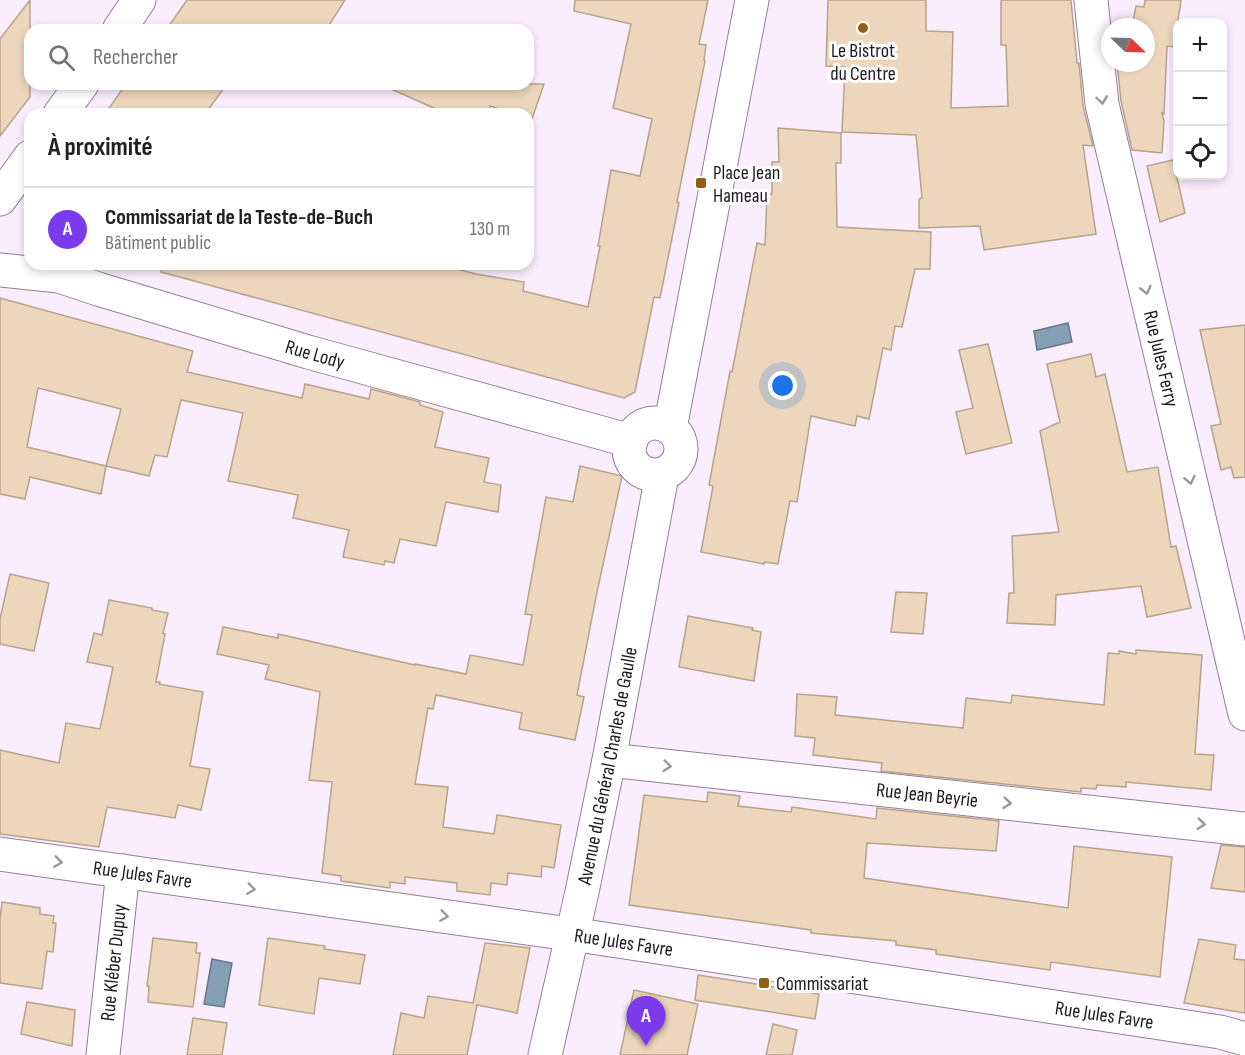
<!DOCTYPE html>
<html lang="fr">
<meta charset="utf-8">
<style>
:root{--surface:#fff;--page:#f6f6f6;--text:#202124;--muted:#757577;--line:#e0e0e0;--accent:#7c3aed}
body{margin:0;font-family:"Sofia Sans Condensed",sans-serif;background:var(--page);color:var(--text)}
.controls{position:absolute;right:18px;top:18px;display:grid;overflow:hidden;border-radius:12px;box-shadow:0 3px 9px #0003}
.controls button{width:54px;height:54px;display:grid;place-items:center;padding:0;border:0;border-bottom:2px solid var(--line);background:var(--surface);color:var(--text);font:30px sans-serif}
.compass{position:absolute;left:1101px;top:18px;width:54px;height:54px;border-radius:50%;background:var(--surface);box-shadow:0 3px 9px #0003;rotate:113deg}
.you{position:absolute;left:783px;top:386px;width:21px;height:21px;margin:-15px;border:4px solid #fff;border-radius:50%;background:#1a73e8;box-shadow:0 0 0 9px #1a73e833}
.badge{display:grid;place-items:center;width:39px;height:39px;border-radius:50%;background:var(--accent);color:#fff;font-size:20px;font-weight:700}
.pin{position:absolute;translate:-50% -50px;filter:drop-shadow(0 2px 3px #0008)}
.pin::after{content:'';position:absolute;top:32px;width:21px;height:18px;background:inherit;clip-path:polygon(0 0,100% 0,50% 100%)}
.list{margin:0;padding:0;list-style:none}
h2{display:flex;justify-content:space-between;align-items:center;height:78px;margin:0;padding:0 24px;font-size:26px}
h2 small{font-size:20px;font-weight:400;color:var(--muted)}
.list li{display:grid;grid-template-columns:39px 1fr auto;gap:18px;align-items:center;box-sizing:border-box;height:84px;padding:0 24px;border-top:2px solid var(--line)}
.list b{display:block;font-size:22px;white-space:nowrap}
.list p{margin:0;font-size:20px;white-space:nowrap;color:var(--muted)}
.list em{font-size:20px;font-style:normal;color:var(--muted)}
.icon{flex:none;width:33px;height:33px;fill:none;stroke:currentColor;stroke-width:2;stroke-linecap:round;stroke-linejoin:round}
.map{position:relative;flex:none;width:1245px;height:1055px;overflow:hidden}
.search{position:absolute;background:var(--surface);box-shadow:0 3px 9px #0003;left:24px;top:24px;width:510px;height:66px;display:flex;align-items:center;gap:15px;box-sizing:border-box;padding:0 21px;border-radius:18px;color:var(--muted);font-size:22px}
.panel{position:absolute;background:var(--surface);box-shadow:0 3px 9px #0003;left:24px;top:108px;width:510px;height:162px;border-radius:18px}
.map>svg:first-child{display:block}
.water{fill:#84a0b4;stroke:#678;stroke-width:1.5}
.building{fill:#ecd6bc;stroke:#b7a38a;stroke-width:1.5;fill-rule:evenodd}
.lines{fill:none;stroke-linecap:round;stroke-linejoin:round}
.minor-casing{stroke:#917f97;stroke-width:35}
.tertiary-casing{stroke:#917f97;stroke-width:35}
.minor{stroke:#fff;stroke-width:33}
.tertiary{stroke:#fff;stroke-width:33}
.oneway{stroke:#9a979b}
.poi-dot{fill:#956016;stroke:#fff;stroke-width:2}
.labels{text-anchor:middle;stroke-width:6;stroke-linejoin:round;paint-order:stroke}
.poi-label{font-size:20px;fill:#1f1821;stroke:#fff;text-anchor:start}
.street-label{font-size:20px;fill:#1f1821;stroke:#fff}
</style>
<div class="map">
<svg width="1245" height="1055" viewBox="0 0 1245 1055">
<rect width="100%" height="100%" fill="#faeefe"/>
<g class="water">
<path d="M1068,323l4,19 -35,8 -3,-19z"/>
<path d="M212,959l20,4 -8,44 -20,-3z"/>
</g>
<g class="building">
<path d="M30,0v97l-30,39v-97z"/>
<path d="M187,0h158l-19,30h-160z"/>
<path d="M575,0h133l-9,44 7,1 -2,15 1,1 -28,141 2,1 -19,95 -6,-1 -19,95 -11,6 -463,-126 2,-8h275l38,10 48,8 -1,9 65,16 12,-61h-2l13,-76 29,6 12,-57 -39,-11 18,-84 -57,-13z"/>
<path d="M828,0h98v31l27,1 -2,76 57,-2 -2,-61h-5v-45h70l6,63h2l4,43 10,40 -10,-1 13,89 -112,16 -4,-24 -61,2v-29l3,-1 -6,-63 -74,-3 3,-65 -19,-1z"/>
<path d="M1145,0h36l-7,47 -7,-1 -3,68 -2,-1 2,8 -2,32 -30,-3 -11,-49 -4,-38h29v-36h-14l4,-21 8,1z"/>
<path d="M126,84h101l-22,30h-100z"/>
<path d="M380,84h164l-12,35 -4,-1v-4h-13l-25,-8 -2,8h-41z"/>
<path d="M778,128l63,5v30h-5l1,64 94,5 -1,37h-15l-13,58 -7,-1 -4,24 -8,-2 -14,71 -12,-3 -2,10 -44,-10 -14,86 -7,-1 -12,63 -14,-2v2l-63,-12 12,-66 -4,-1 21,-114 2,1 25,-129 8,2 2,-51h5v-32h7z"/>
<path d="M1173,160l12,53 -25,9 -13,-56z"/>
<path d="M0,298l193,53 -6,21 115,26 3,-14 64,15 2,-10 49,13v3l23,7 -8,35 54,11 -5,24 17,3 -3,27 -52,-10 -10,44 -36,-7 -6,24 -9,-2 -1,4 -41,-8 6,-27 -56,-12 5,-23 -70,-14 15,-68 -62,-13 -14,57 -12,-2 -6,21 -43,-10 -5,28 -71,-17 -5,22 -25,-5zM38,388l83,21 -15,57 -79,-19z"/>
<path d="M1245,325v152l-11,1 -3,-11 -10,3 -10,-44 10,-2 -21,-94z"/>
<path d="M988,344l24,99 -46,11 -10,-42 17,-4 -14,-58z"/>
<path d="M1091,354l5,23 9,-3 22,98 31,-5 13,80 5,-1 15,62 -44,9 -6,-31 -85,9 -1,30 -48,-2 2,-30h5l-2,-57 47,-4 -19,-101 20,-9 -13,-58z"/>
<path d="M580,466l42,10 -26,121 -19,98 7,2 -9,43 -56,-11 3,-16 -86,-18 -3,14 -5,-1 -13,76 33,3 -5,40 51,7 3,-19 64,10 -7,43 -12,-2 -1,11 -33,-4 -1,12 -16,-2 -1,12 -33,-4v-8l-52,-6v7l-15,-2v6l-49,-7v-5l-19,-3 10,-91 -23,-2 11,-88 -55,-13 4,-14 -52,-11 6,-27 55,11v-4l137,31v-1l51,10 4,-19 53,10 9,-50 -7,-1 21,-117 27,5z"/>
<path d="M10,574l39,9 -15,68 -34,-7v-25z"/>
<path d="M896,592l31,1 -4,41 -32,-2z"/>
<path d="M109,600l43,8v2l16,3 -5,20 2,1 -9,48h4l-1,2 44,8 -13,74 20,3 -9,41 -23,-5 -3,13 -68,-11 -8,40 -99,-13v-84l59,13 7,-40 34,6 13,-62 -26,-5 7,-29 8,2z"/>
<path d="M688,616l65,12 -1,2 9,2 -7,49 -75,-14z"/>
<path d="M1136,650l66,5 -7,99 19,1 -3,35 -85,-8v5l-29,-2 -1,4 -15,-1v4l-200,-21 1,-8 -69,-8 2,-17 -20,-2 2,-42 40,3 -2,18 128,13 3,-30 45,5 1,-8 92,10 4,-52 11,1v-3l17,3z"/>
<path d="M708,792l32,4 -2,10 53,6 1,-5 84,12 1,-11 122,13 -3,30 -129,-8 -3,35 204,30 6,-62 98,11 -12,120 -109,-15 -1,8 -114,-16v-4l-40,-5v-4l-85,-8v-3l-182,-25 15,-110 63,7z"/>
<path d="M1221,845l24,2v45l-34,-4z"/>
<path d="M2,902l38,6v6l14,2 -1,7h3l-3,29 -6,-1 -5,38 -42,-6v-64z"/>
<path d="M153,938l44,5 -1,10h4l-7,54 -45,-5 1,-16h-2z"/>
<path d="M268,938l57,8 -1,3 41,6 -5,29 -41,-6 -5,36 -55,-9z"/>
<path d="M1199,939l37,6 -2,14 11,1v53l-61,-10z"/>
<path d="M485,943l45,5 -13,65 -40,-8 -10,50h-74l8,-42 23,5 4,-22 45,7z"/>
<path d="M698,975l121,19 -4,25 -120,-19z"/>
<path d="M634,990l64,14 -11,51h-67z"/>
<path d="M27,1002l48,8 -3,36 -51,-12z"/>
<path d="M193,1018l34,5 -5,32h-35z"/>
<path d="M773,1024l24,6 -5,25h-26z"/>
</g>
<g class="lines">
<defs>
<g id="minor">
<path id="s1" d="M1091,0l11,104 143,610"/>
<path d="M119,30l20,-30"/>
<path d="M60,114l22,-30"/>
<path d="M0,199l30,-42"/>
<path id="s2" d="M609,760l636,69"/>
<path id="s3" d="M0,854l591,83 629,95 25,7"/>
<path id="s4" d="M103,1055l20,-184"/>
</g>
<g id="tertiary">
<path id="s5" d="M0,270l59,6 39,13 210,63 323,89"/>
<circle cx="655" cy="449" r="26"/>
<path d="M670,428l82,-428"/>
<path id="s6" d="M545,1055l37,-163 27,-132 53,-285"/>
</g>
</defs>
<use href="#minor" class="minor-casing"/>
<use href="#tertiary" class="tertiary-casing"/>
<use href="#minor" class="minor"/>
<use href="#tertiary" class="tertiary"/>
</g>
<defs><path id="oneway-chevron" d="M-2-3.5L2.5 0L-2 3.5" fill="none" stroke-width="1.6" stroke-linecap="round" stroke-linejoin="round" transform="scale(1.5)"/></defs>
<g class="oneway">
<use href="#oneway-chevron" transform="translate(1102 100) rotate(82)"/>
<use href="#oneway-chevron" transform="translate(1146 290) rotate(77)"/>
<use href="#oneway-chevron" transform="translate(1190 480) rotate(77)"/>
<use href="#oneway-chevron" transform="translate(667 766) rotate(6)"/>
<use href="#oneway-chevron" transform="translate(1007 803) rotate(6)"/>
<use href="#oneway-chevron" transform="translate(1201 824) rotate(6)"/>
<use href="#oneway-chevron" transform="translate(58 862) rotate(8)"/>
<use href="#oneway-chevron" transform="translate(251 889) rotate(8)"/>
<use href="#oneway-chevron" transform="translate(444 916) rotate(8)"/>
</g>
<g class="poi-dot">
<circle cx="863" cy="28" r="6"/>
<rect x="695" y="177" width="12" height="12" rx="3"/>
<rect x="758" y="977" width="12" height="12" rx="3"/>
</g>
<g class="labels">
<g class="poi-label">
<text x="863" y="57" text-anchor="middle">Le Bistrot<tspan x="863" dy="23">du Centre</tspan></text>
<text x="713" y="179">Place Jean<tspan x="713" dy="23">Hameau</tspan></text>
<text x="776" y="990">Commissariat</text>
</g>
<g class="street-label">
<text dy="7" stroke="none"><textPath href="#s5" startOffset="327">Rue Lody</textPath></text>
<text dy="7" stroke="none"><textPath href="#s1" startOffset="366">Rue Jules Ferry</textPath></text>
<text dy="7" stroke="none"><textPath href="#s6" startOffset="296">Avenue du Général Charles de Gaulle</textPath></text>
<text dy="7" stroke="none"><textPath href="#s2" startOffset="320">Rue Jean Beyrie</textPath></text>
<text dy="7" stroke="none"><textPath href="#s3" startOffset="144">Rue Jules Favre</textPath></text>
<text dy="7" stroke="none"><textPath href="#s3" startOffset="630">Rue Jules Favre</textPath></text>
<text dy="7" stroke="none"><textPath href="#s4" startOffset="93">Rue Kléber Dupuy</textPath></text>
<text dy="7" stroke="none"><textPath href="#s3" startOffset="1116">Rue Jules Favre</textPath></text>
</g>
</g>
</svg>
<div class="controls">
<button>+</button>
<button>−</button>
<button><svg class="icon" aria-label="locate" viewBox="0 0 24 24"><circle cx="12" cy="12" r="6"/><path d="M12 2v4M12 18v4M2 12h4M18 12h4"/></svg></button>
</div>
<svg class="compass" viewBox="-18 -18 36 36"><path d="M0-13l5 13h-10z" fill="#e53935"/><path d="M0 13l5-13h-10z" fill="#757577"/></svg>
<div class="you"></div>
<div class="pin badge" style="left:646px;top:1046px">A</div>
<div class="search"><svg class="icon" aria-label="search" viewBox="0 0 24 24"><circle cx="10" cy="10" r="6"/><path d="M15 15l6 6"/></svg>Rechercher</div>
<section class="panel">
<h2>À proximité<small></small></h2>
<ul class="list">
<li><span class="badge">A</span><div><b>Commissariat de la Teste-de-Buch</b><p>Bâtiment public</p></div><em>130 m</em></li>
</ul>
</section>
</div>
